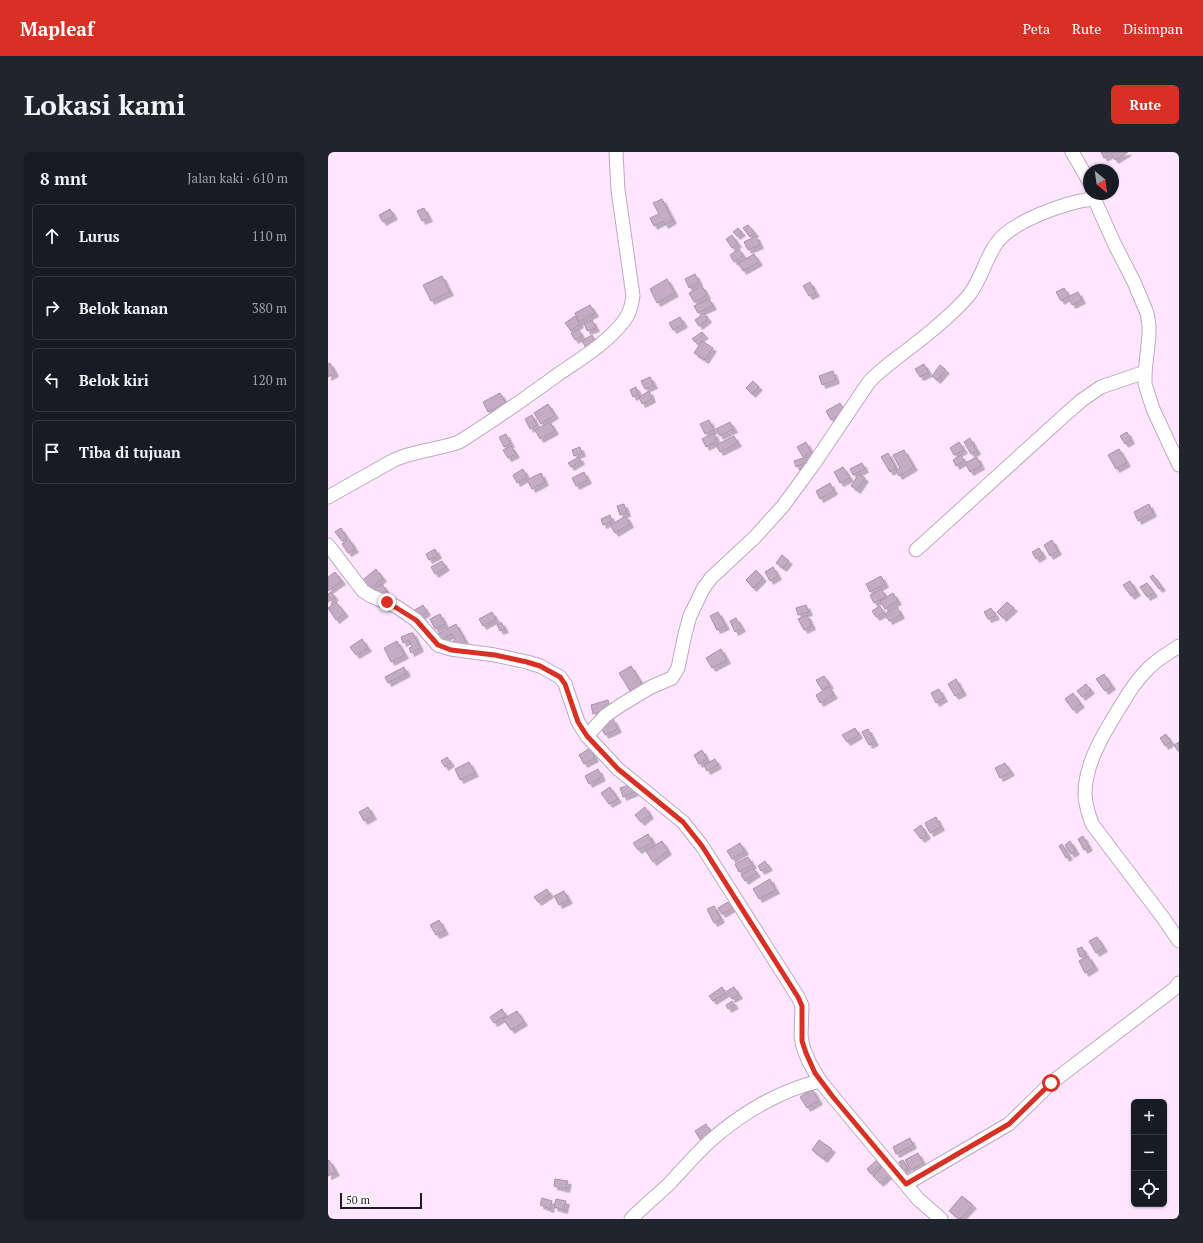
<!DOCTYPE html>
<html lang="id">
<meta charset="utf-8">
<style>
:root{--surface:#171b24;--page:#20242c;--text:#f1f3f6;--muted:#9ea1a6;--line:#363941;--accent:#d93025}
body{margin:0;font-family:"PT Serif",serif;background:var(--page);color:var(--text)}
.controls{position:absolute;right:12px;bottom:12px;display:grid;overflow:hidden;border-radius:6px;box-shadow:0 1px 3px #0004}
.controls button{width:36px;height:36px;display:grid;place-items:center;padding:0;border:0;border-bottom:1px solid var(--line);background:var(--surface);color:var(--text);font:20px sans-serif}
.compass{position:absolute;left:755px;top:12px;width:36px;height:36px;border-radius:50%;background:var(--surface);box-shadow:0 1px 3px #0004;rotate:151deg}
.scale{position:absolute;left:12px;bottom:10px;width:82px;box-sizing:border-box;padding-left:4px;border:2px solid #221a22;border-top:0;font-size:11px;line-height:14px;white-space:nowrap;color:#221a22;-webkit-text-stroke:3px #fff;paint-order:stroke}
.stop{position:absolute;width:12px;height:12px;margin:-9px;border:3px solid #d93025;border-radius:50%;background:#fff}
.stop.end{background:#d93025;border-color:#fff;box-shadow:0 1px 4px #0008}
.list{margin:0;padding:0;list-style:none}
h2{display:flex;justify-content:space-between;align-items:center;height:52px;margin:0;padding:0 16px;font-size:17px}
h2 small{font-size:13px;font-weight:400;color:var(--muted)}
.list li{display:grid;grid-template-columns:26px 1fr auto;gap:12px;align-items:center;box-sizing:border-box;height:64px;margin:0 8px 8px;padding:0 8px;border:1px solid var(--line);border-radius:6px}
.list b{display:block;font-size:15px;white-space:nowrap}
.list em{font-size:13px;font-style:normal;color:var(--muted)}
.icon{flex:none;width:22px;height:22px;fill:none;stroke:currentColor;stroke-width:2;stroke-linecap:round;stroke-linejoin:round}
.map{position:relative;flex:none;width:851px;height:1067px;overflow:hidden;border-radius:6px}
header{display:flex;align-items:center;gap:24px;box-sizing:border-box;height:56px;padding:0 20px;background:var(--accent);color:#fff}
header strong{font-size:19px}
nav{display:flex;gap:22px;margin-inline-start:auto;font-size:14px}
.intro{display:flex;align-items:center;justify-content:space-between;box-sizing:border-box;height:96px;padding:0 24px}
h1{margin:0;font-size:28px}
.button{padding:10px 18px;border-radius:6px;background:var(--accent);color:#fff;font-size:14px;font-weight:700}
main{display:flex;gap:24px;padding:0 24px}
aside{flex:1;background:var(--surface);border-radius:6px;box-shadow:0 1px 3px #0004}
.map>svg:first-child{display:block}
.building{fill:#c4adc4;stroke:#a993a9;filter:url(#shadow)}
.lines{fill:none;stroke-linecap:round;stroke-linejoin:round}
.street-casing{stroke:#bea8bf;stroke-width:15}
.street{stroke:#fff;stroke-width:13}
.route{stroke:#d93025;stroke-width:5}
</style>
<header>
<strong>Mapleaf</strong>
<nav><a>Peta</a><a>Rute</a><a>Disimpan</a></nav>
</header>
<div class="intro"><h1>Lokasi kami</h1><a class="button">Rute</a></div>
<main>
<aside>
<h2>8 mnt<small>Jalan kaki · 610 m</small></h2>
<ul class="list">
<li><svg class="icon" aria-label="ahead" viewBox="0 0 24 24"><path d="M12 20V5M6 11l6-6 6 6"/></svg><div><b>Lurus</b></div><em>110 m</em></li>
<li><svg class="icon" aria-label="right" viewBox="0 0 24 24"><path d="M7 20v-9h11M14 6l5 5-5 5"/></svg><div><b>Belok kanan</b></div><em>380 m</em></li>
<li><svg class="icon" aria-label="left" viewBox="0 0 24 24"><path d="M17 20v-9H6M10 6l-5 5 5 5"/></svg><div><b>Belok kiri</b></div><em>120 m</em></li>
<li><svg class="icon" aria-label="arrive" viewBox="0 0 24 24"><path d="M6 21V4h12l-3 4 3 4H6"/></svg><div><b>Tiba di tujuan</b></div></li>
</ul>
</aside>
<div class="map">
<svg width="851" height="1067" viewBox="0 0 851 1067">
<defs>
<filter id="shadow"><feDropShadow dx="3.5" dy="3.5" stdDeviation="0" flood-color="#0004"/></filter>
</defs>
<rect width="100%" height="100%" fill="#fee6fe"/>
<g class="building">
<path d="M773,0h27l-13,8 -4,-6 -7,4z"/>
<path d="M334,47l11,21 -8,5 -2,-4 -9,5 -4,-8 9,-4 -6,-11z"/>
<path d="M96,56l5,10 -7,3 -5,-10z"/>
<path d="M62,57l4,7 -11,6 -4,-7z"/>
<path d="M420,73l7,8 -5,4 -7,-9z"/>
<path d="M410,76l4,4 -5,4 -4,-4z"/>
<path d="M404,83l6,9 -6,4 -6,-9z"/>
<path d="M428,84l4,9 -12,5 -4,-8z"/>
<path d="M411,97l4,7 -9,6 -4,-7z"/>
<path d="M426,102l5,8 -16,9 -5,-8z"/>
<path d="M367,122l4,8 -10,6 -4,-9z"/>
<path d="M114,124l8,16 -19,9 -8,-16z"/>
<path d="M339,127l8,14 -18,10 -7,-14z"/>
<path d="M482,130l6,11 -7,3 -6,-10z"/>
<path d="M374,134l5,9 -13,7 -5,-9z"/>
<path d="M736,136l5,8 -8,5 -5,-9z"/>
<path d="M750,140l4,8 -10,5 -4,-8z"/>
<path d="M381,147l4,7 -15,7 -4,-7z"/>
<path d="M262,153l5,8 -16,9 -4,-9z"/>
<path d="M376,161l4,6 -9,7 -4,-6z"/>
<path d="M247,164l5,8 -9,7 -6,-8z"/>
<path d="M352,165l4,7 -11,6 -4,-7z"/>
<path d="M264,168l4,8 -9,3 -3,-8z"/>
<path d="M250,177l4,7 -7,4 -4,-7z"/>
<path d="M374,180l3,3 -10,7 -3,-3z"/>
<path d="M264,183l4,7 -10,6 -4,-7z"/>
<path d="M374,189l11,7 -8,12 -11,-7z"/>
<path d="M2,211l5,10 -7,4v-13z"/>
<path d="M596,212l5,9 -9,4 -5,-8z"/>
<path d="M612,213l6,5 -9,10 -5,-4z"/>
<path d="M505,219l3,9 -14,5 -3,-9z"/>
<path d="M322,225l4,8 -9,4 -4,-8z"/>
<path d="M425,229l6,6 -7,7 -6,-6z"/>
<path d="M308,235l3,7 -6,3 -3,-7z"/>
<path d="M321,239l3,8 -10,5 -3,-7z"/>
<path d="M172,241l6,10 -18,9 -5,-10z"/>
<path d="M512,251l6,9 -15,8 -5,-9z"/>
<path d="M220,252l7,11 -14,9 -7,-11z"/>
<path d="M204,263l5,10 -7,4 -5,-10z"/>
<path d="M381,268l5,10 -9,4 -5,-10z"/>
<path d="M222,270l5,9 -15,8 -5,-9z"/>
<path d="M402,270l4,7 -14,7 -4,-7z"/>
<path d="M799,280l4,8 -6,4 -5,-8z"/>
<path d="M386,281l3,8 -11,6 -4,-8z"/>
<path d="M178,282l5,10 -7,3 -5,-10z"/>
<path d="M406,284l4,7 -18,9 -4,-7z"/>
<path d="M642,286l7,13 -6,3 -7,-12z"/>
<path d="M478,290l5,10 -8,5 -6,-10z"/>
<path d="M631,290l5,8 -10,5 -4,-7z"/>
<path d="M183,294l5,8 -8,4 -5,-8z"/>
<path d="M252,295l2,6 -8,3 -2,-6z"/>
<path d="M791,297l8,14 -11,6 -8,-14z"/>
<path d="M576,298l10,17 -15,9 -3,-5 4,-3 -7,-13z"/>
<path d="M560,301l8,15 -6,4 -9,-15z"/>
<path d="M633,303l3,6 -8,5 -3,-6z"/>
<path d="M251,305l2,4 -10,6 -3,-4z"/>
<path d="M478,305l2,5 -12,5 -2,-6z"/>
<path d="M649,305l4,9 -11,6 -5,-9z"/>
<path d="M534,311l3,6 -12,6 -3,-6z"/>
<path d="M515,315l7,11 -10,5 -6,-11z"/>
<path d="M195,317l4,8 -10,6 -4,-8z"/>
<path d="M256,320l4,8 -12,6 -4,-8z"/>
<path d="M213,321l4,9 -13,7 -5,-9z"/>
<path d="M531,322l6,4 -8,12 -6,-4z"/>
<path d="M502,331l4,8 -14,8 -4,-8z"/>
<path d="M296,352l3,9 -7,2 -3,-9z"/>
<path d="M821,352l4,9 -15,8 -4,-9z"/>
<path d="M282,363l2,6 -9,4 -2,-6z"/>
<path d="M298,364l4,8 -15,9 -5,-8z"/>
<path d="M13,376l6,10 -5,3 -7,-9z"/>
<path d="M21,387l6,10 -7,4 -6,-9z"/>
<path d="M724,388l6,11 -8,5 -6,-11z"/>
<path d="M711,396l4,7 -7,4 -4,-7z"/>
<path d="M107,397l3,6 -9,5 -3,-6z"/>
<path d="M454,403l7,6 -6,7 -7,-5z"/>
<path d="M114,409l4,6 -11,7 -4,-7z"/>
<path d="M445,415l5,9 -8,5 -5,-9z"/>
<path d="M48,417l7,9 -17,14 -7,-9z"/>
<path d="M428,418l7,8 -10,10 -7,-8z"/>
<path d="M7,420l7,9 -14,10v-14z"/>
<path d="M825,423l9,12 -3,2 -9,-12z"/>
<path d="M553,424l4,8 -15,8 -4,-8z"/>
<path d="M802,429l7,11 -6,4 -8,-11z"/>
<path d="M819,431l7,10 -7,4 -7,-10z"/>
<path d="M54,432l6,9 -8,5 -6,-9z"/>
<path d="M553,437l5,8 -12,6 -4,-8z"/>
<path d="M3,440l4,5 -7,5v-8z"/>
<path d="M565,441l5,8 -13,8 -5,-8z"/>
<path d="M8,450l9,11 -9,7 -8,-12z"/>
<path d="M679,450l7,6 -11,10 -6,-6z"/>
<path d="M95,453l4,7 -9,6 -5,-7z"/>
<path d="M478,453l3,7 -11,3 -2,-7z"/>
<path d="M552,454l4,7 -8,4 -4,-6z"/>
<path d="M569,455l4,8 -12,6 -4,-7z"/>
<path d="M663,456l5,8 -8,3 -4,-7z"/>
<path d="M164,460l4,7 -13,7 -4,-7z"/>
<path d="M390,460l8,14 -9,4 -7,-14z"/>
<path d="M112,462l5,10 -10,5 -5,-10z"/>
<path d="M479,463l5,11 -8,4 -6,-11z"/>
<path d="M408,466l6,10 -7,4 -5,-11z"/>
<path d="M173,470l4,7 -5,2 -3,-6z"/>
<path d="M128,472l10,18 -13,8 -4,-6 6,-4 -3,-6 -13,7 -3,-6z"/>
<path d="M83,481h2l7,15 -9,5 -2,-5 3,-1 -3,-7 -6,3 -2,-6z"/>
<path d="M34,487l6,9 -12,7 -6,-8z"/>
<path d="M69,489l8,14 -14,7 -7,-14z"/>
<path d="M393,497l6,11 -15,8 -6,-10z"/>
<path d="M303,514l11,18 -12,7 -11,-18z"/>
<path d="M76,515l3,6 -19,10 -3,-6z"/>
<path d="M776,522l8,12 -7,5 -9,-12z"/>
<path d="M496,524l6,9 -8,5 -6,-10z"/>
<path d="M628,527l7,13 -8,4 -7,-12z"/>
<path d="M758,532l5,6 -9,7 -5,-6z"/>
<path d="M501,535l5,8 -14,8 -4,-8z"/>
<path d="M611,537l5,9 -8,5 -5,-10z"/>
<path d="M745,541l8,11 -8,6 -8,-11z"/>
<path d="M280,548l2,10 -17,4 -2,-9z"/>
<path d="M285,567l5,10 -13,6 -5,-10z"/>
<path d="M527,576l4,7 -12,7 -5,-7z"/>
<path d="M540,577l7,13 -6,3 -7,-13z"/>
<path d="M838,582l5,8 -6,4 -5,-8z"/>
<path d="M851,590v9h-1l-4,-6z"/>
<path d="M262,596l5,10 -11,6 -5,-9z"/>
<path d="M374,598l5,9 -8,5 -5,-9z"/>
<path d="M119,605l4,6 -6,4 -4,-6z"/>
<path d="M387,607l3,6 -11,6 -3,-6z"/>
<path d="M141,610l6,11 -15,7 -5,-11z"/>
<path d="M677,611l6,9 -11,6 -5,-10z"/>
<path d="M270,617l4,8 -13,7 -4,-8z"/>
<path d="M304,632l3,8 -12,5 -3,-9z"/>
<path d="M282,635l8,12 -9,5 -8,-11z"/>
<path d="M40,655l5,9 -9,5 -5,-9z"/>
<path d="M317,655l5,8 -9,7 -6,-7z"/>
<path d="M608,665l5,10 -11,6 -5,-10z"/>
<path d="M593,673l6,10 -6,4 -7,-9z"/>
<path d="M320,682l5,8 -15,8 -5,-7z"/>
<path d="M755,684l6,11 -5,3 -6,-11z"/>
<path d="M334,689l6,10 -15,11 -7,-11z"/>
<path d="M742,689l6,10 -5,3 -6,-9z"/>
<path d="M412,691l5,8 -13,8 -5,-8z"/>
<path d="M734,692l7,12 -3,2 -7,-12z"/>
<path d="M420,705l5,8 -14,7 -4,-8z"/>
<path d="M437,709l4,6 -8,4 -3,-5z"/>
<path d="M425,716l4,5 -12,8 -4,-6z"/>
<path d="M442,727l6,11 -17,9 -6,-10z"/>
<path d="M219,737l3,5 -12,8 -4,-5z"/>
<path d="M236,739l5,9 -10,5 -5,-9z"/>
<path d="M400,750l4,6 -10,6 -4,-6z"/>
<path d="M386,754l7,13 -7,4 -7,-14z"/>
<path d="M111,768l6,11 -9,4 -6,-10z"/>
<path d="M769,785l7,11 -8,5 -7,-12z"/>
<path d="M754,795l4,8 -6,2 -3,-8z"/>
<path d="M760,804l7,11 -10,6 -6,-12z"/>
<path d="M394,835l4,6 -13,8 -4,-5z"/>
<path d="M406,835l5,8 -7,4 -5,-8z"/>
<path d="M404,849l3,4 -7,4 -2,-4z"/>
<path d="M174,857l4,7 -12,7 -4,-6z"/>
<path d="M189,859l7,11 -13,8 -8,-11z"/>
<path d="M484,937l7,12 -12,7 -7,-11z"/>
<path d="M378,972l8,14 -11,6 -8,-13z"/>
<path d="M582,986l3,7 -17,9 -3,-7z"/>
<path d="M491,988l13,9 -8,10 -12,-9z"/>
<path d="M590,1001l5,10 -12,7 -6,-10z"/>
<path d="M551,1006l4,5 -12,11 -4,-5z"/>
<path d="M1,1008l7,12 -8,4v-15z"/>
<path d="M575,1008l5,8 -5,3 -4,-9z"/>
<path d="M556,1013l7,8 -11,10 -7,-7z"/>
<path d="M227,1027l13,2 -2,8 -12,-3z"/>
<path d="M634,1044l11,9 -13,14h-1l-10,-8z"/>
<path d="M214,1046l10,3 -2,8 -10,-4z"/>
<path d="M228,1047l10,2 -2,9 -10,-3z"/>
</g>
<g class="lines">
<defs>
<g id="street">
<path d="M744,0l17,29"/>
<path d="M764,42l23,51 19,37 13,31 2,12v11l-4,36v12l8,25 26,56"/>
<path d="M0,345l66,-37c21,-10 44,-10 65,-18 34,-21 68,-45 101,-69 22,-15 47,-30 64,-52 6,-8 8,-16 9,-25l-15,-106 -2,-38"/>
<path d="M0,393l35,46 8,5 26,11 19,13 22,25 13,4 44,6 32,7 13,4 20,11 5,7 13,38 9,14 31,33 65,53 19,24 96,151 4,9 -1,30 2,11 6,15 11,19 98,118 23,20"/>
<path d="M588,398l150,-136 16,-14 19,-13 44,-15"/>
<path d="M851,494c-12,8 -25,15 -34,26 -10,10 -18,23 -25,35 -16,26 -35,56 -35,87 0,11 4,20 7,30l72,95 15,22"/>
<path d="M259,584l18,-20 16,-11 30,-18 21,-9 6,-10 7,-34 5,-18 13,-27 8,-11 44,-41 28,-31 30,-41 56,-83c12,-13 27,-23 42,-35 15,-11 30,-24 44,-37 5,-5 10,-10 14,-15 12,-15 16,-35 27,-51 15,-23 71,-42 97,-45"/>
<path d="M578,1032l103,-60 42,-41 123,-94 5,-6"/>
<path d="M303,1067c12,-12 25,-23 38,-35 13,-14 26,-29 40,-42 31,-28 71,-52 111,-61"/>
</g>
</defs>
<use href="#street" class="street-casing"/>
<use href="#street" class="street"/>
</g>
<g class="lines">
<path class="route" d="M59,450l29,18 22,25 13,5 44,5 32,7 13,4 20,11 5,7 13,38 9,14 31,33 65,53 19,24 96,151 4,9v35l4,12 9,20 18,24 73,87 103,-60 42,-41"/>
</g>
</svg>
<div class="controls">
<button>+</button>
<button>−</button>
<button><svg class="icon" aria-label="locate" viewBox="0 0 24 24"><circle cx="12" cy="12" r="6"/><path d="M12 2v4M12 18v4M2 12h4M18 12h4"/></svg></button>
</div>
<svg class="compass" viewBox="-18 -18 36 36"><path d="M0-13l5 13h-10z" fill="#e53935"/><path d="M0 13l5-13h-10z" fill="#9ea1a6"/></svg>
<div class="scale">50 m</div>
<div class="stop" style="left:723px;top:931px"></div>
<div class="stop end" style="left:59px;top:450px"></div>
</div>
</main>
